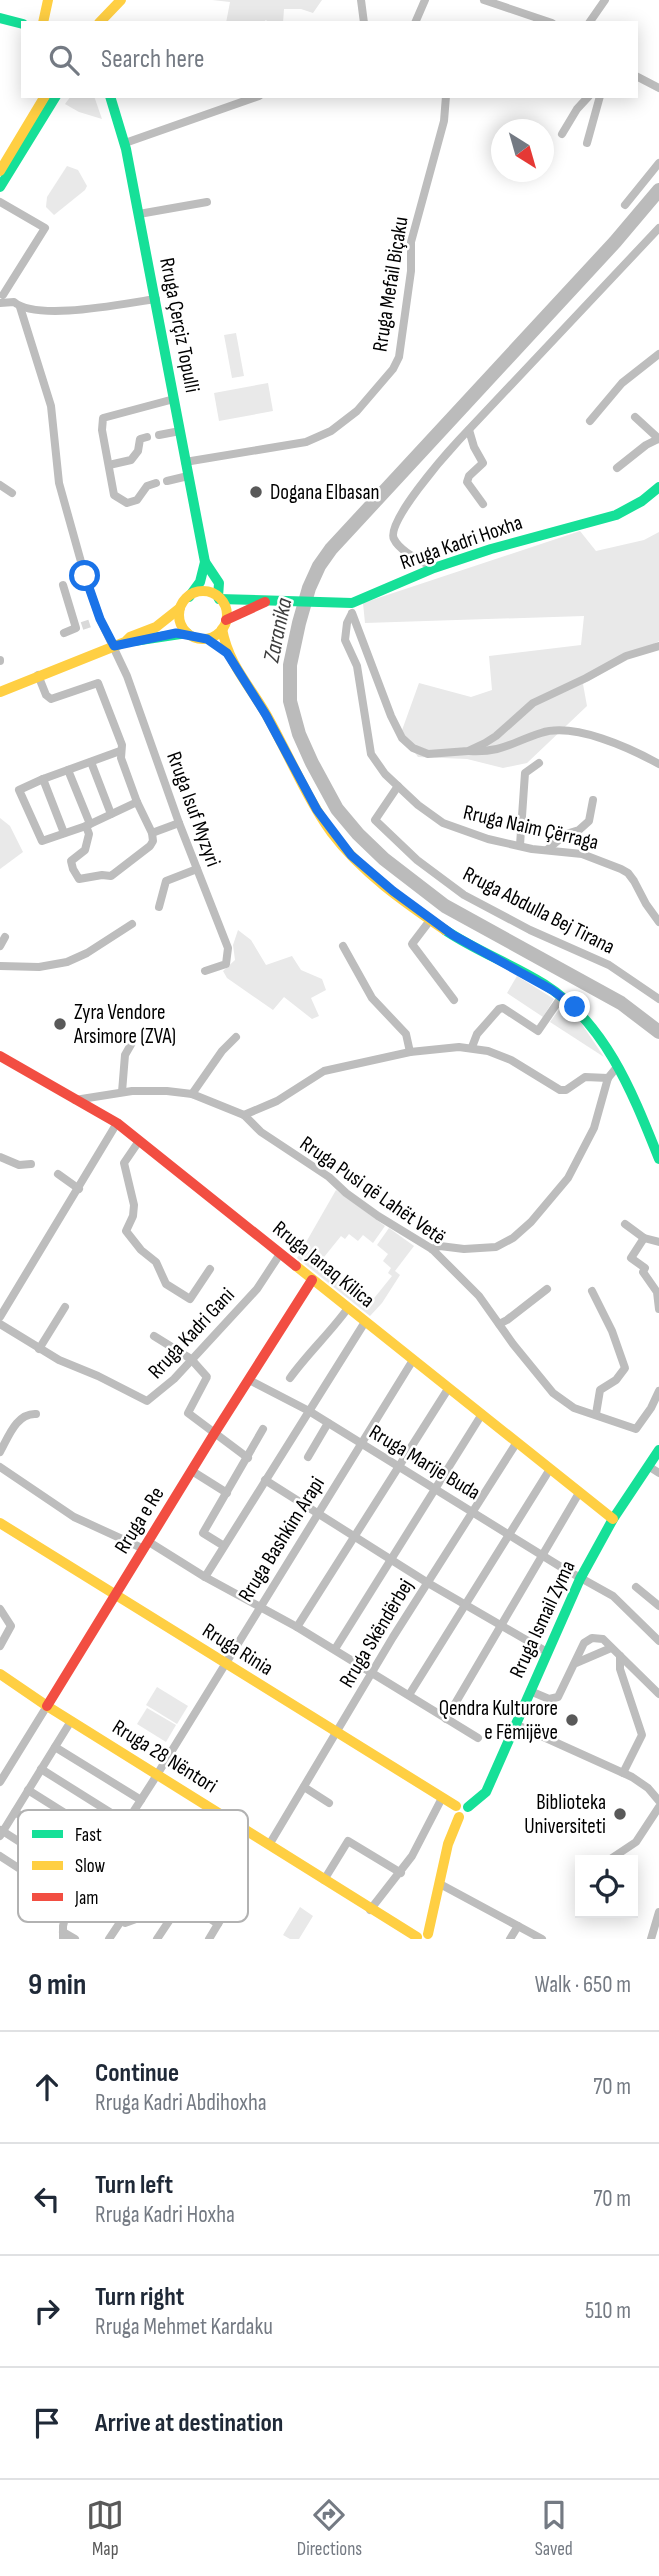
<!DOCTYPE html>
<meta charset="utf-8">
<style>
:root{--surface:#fff;--page:#f6f6f7;--text:#1f2937;--muted:#747a83;--line:#e0e1e3;--accent:#595959}
body{margin:0;font-family:"Sofia Sans Condensed",sans-serif;background:var(--page);color:var(--text)}
.controls{position:absolute;right:21px;bottom:21px;display:grid;overflow:hidden;border-radius:0px;box-shadow:0 4px 18px #0003}
.controls button{width:63px;height:63px;display:grid;place-items:center;padding:0;border:0;border-bottom:2px solid var(--line);background:var(--surface);color:var(--text);font:35px sans-serif}
.compass{position:absolute;left:491px;top:119px;width:63px;height:63px;border-radius:50%;background:var(--surface);box-shadow:0 4px 18px #0003;rotate:143deg}
.stop{position:absolute;width:21px;height:21px;margin:-16px;border:5px solid #1a73e8;border-radius:50%;background:#fff}
.stop.end{background:#1a73e8;border-color:#fff;box-shadow:0 2px 7px #0008}
.list{margin:0;padding:0;list-style:none}
h2{display:flex;justify-content:space-between;align-items:center;height:91px;margin:0;padding:0 28px;font-size:30px}
h2 small{font-size:23px;font-weight:400;color:var(--muted)}
.list li{display:grid;grid-template-columns:46px 1fr auto;gap:21px;align-items:center;box-sizing:border-box;height:112px;padding:0 28px;border-top:2px solid var(--line)}
.list b{display:block;font-size:26px;white-space:nowrap}
.list p{margin:0;font-size:23px;white-space:nowrap;color:var(--muted)}
.list em{font-size:23px;font-style:normal;color:var(--muted)}
.icon{flex:none;width:38px;height:38px;fill:none;stroke:currentColor;stroke-width:2;stroke-linecap:round;stroke-linejoin:round}
.map{position:relative;flex:none;width:659px;height:1939px;overflow:hidden}
.search{position:absolute;background:var(--surface);box-shadow:0 4px 18px #0003;left:21px;right:21px;top:21px;height:77px;display:flex;align-items:center;gap:18px;box-sizing:border-box;padding:0 24px;border-radius:0px;color:var(--muted);font-size:26px}
.sheet{height:539px;background:var(--surface)}
nav{display:flex;justify-content:space-around;align-items:center;box-sizing:border-box;height:98px;border-top:2px solid var(--line);background:var(--surface);font-size:19px;color:var(--muted)}
nav a{display:grid;justify-items:center;gap:4px}
nav .on{color:var(--accent)}
.map>svg:first-child{display:block}
.green{fill:#e9e9e9}
.lines{fill:none;stroke-linecap:round;stroke-linejoin:round}
.river{stroke:#bbb;stroke-width:14}
.street-tunnel{stroke:#d9d9d9;stroke-width:8;stroke-dasharray:8 4;stroke-linecap:butt}
.street{stroke:#bdbdbd;stroke-width:8}
.fast{stroke:#16e098;stroke-width:10}
.slow{stroke:#ffcf43;stroke-width:10}
.jam{stroke:#f24e42;stroke-width:10}
.route{stroke:#1a73e8;stroke-width:9}
.poi-dot{fill:#595959;stroke:#fff;stroke-width:2.5}
.labels{text-anchor:middle;stroke-width:5;stroke-linejoin:round;paint-order:stroke}
.street-label{font-size:21px;fill:#000;stroke:#fff}
.poi-label{font-size:21px;fill:#000;stroke:#fff;text-anchor:start}
.water-label{font-size:23px;font-style:italic;fill:#3f3f3f;stroke:#fff}
.key{fill:#fff;stroke:#b2b2b2;stroke-width:2}
.key-label{font-size:19px;fill:#000}
</style>
<div class="map">
<svg width="659" height="1939" viewBox="0 0 659 1939">
<rect width="100%" height="100%" fill="#fff"/>
<g class="green">
<path d="M212,0h110l-9,13 -12,-4h-17l-1,14h-14l-3,-3 -4,3h-36l4,-21z"/>
<path d="M71,96h23l8,23 -23,-7 -14,-8z"/>
<path d="M67,166l11,4 9,16 -2,4 -31,25 -8,-8 1,-10z"/>
<path d="M236,333l8,43 -12,2 -8,-43z"/>
<path d="M268,383l5,28 -54,10 -5,-28z"/>
<path d="M580,531l16,20 48,-11 15,-8v109l-76,43 4,22 -60,57 -24,5 -36,-9 -49,-2 -17,-24 18,-50 52,14 21,-7 -3,-34 92,-11 3,-29 -219,7 -2,-20z"/>
<path d="M0,818l10,8 13,26 -23,17z"/>
<path d="M238,930l13,10 15,25 26,-9 9,14 21,9 4,11 -15,8 8,18 -7,3 -28,-22 -11,13 -46,-32 -4,-7 12,-11 -2,-15z"/>
<path d="M517,976l37,23 -11,18 -36,-24z"/>
<path d="M563,1004l16,16 25,37 -54,-35z"/>
<path d="M336,1190l49,36 -12,17 -10,-8 -5,6 -9,-7 -4,5 -4,-3 -21,26 15,12 -2,3 22,17 3,-3 13,11 21,-26 -4,-3 3,-5 -8,-7 5,-7 -11,-9 12,-17 25,18 -19,25 5,4 -18,28 -12,13 -73,-58z"/>
<path d="M157,1687l31,19 -11,18 -31,-19z"/>
<path d="M147,1708l29,17 -10,17 -29,-18z"/>
<path d="M300,1907l13,9 -14,23h-9l-7,-4z"/>
</g>
<g class="lines">
<path class="river" d="M659,190l-44,52 -284,307 -12,17 -10,22 -10,35 -9,42v36l9,33 13,29 25,46 21,25 26,25 61,47 176,97 38,29"/>
<path class="street-tunnel" d="M82,626l9,-3"/>
<g class="street">
<path d="M361,0l3,23"/>
<path d="M484,0l68,23"/>
<path d="M415,23l10,-23"/>
<path d="M589,23l16,-23"/>
<path d="M636,76l23,12"/>
<path d="M562,134l15,-25 12,-13"/>
<path d="M125,143l134,-47"/>
<path d="M587,143l13,-47"/>
<path d="M0,202l45,26 -42,67"/>
<path d="M625,205l34,-42"/>
<path d="M139,214l68,-12"/>
<path d="M0,303l14,-1c24,20 112,1 142,-3"/>
<path d="M20,307l31,99 8,77 26,93 15,43 27,57 52,147 49,125 -2,16 -21,7"/>
<path d="M635,417l24,22"/>
<path d="M590,421l32,-38 37,-29"/>
<path d="M469,430l5,17 9,16 -14,13 -2,6 16,22"/>
<path d="M159,435l21,-4"/>
<path d="M185,462l121,-20 25,-11 26,-20 36,-42 6,-12 12,-86v-29l33,-121 2,-25"/>
<path d="M109,465l22,-5 7,-9 2,-12 7,-2"/>
<path d="M617,468l29,-23 12,-6"/>
<path d="M167,481l21,-5"/>
<path d="M156,483l-9,3 -10,14 -10,3 -13,-8 -12,-65 1,-12 71,-19"/>
<path d="M0,485l12,8"/>
<path d="M434,568c-12,-7 -34,-16 -40,-29 -9,-16 52,-85 65,-99l200,-212"/>
<path d="M63,585l13,43 -12,5"/>
<path d="M352,613l39,103 11,22 11,10 15,6 40,-3 17,-8 11,-7 37,-33 53,-25 40,-22 33,-10"/>
<path d="M351,615l-4,8 -2,17 12,26 14,88 14,20 33,31 25,18 45,16 44,10 50,5 39,15 7,4 6,8 12,23 13,18"/>
<path d="M0,661v-1"/>
<path d="M38,675l8,20 5,4 47,-16 24,62 -1,13 16,44 15,31 27,-10"/>
<path d="M120,751l-77,28 -24,11 23,51 44,-15 51,-24"/>
<path d="M469,751c33,2 43,-9 72,-18 33,-11 89,15 118,31"/>
<path d="M91,762l20,52"/>
<path d="M68,770l22,54"/>
<path d="M43,779l21,54"/>
<path d="M398,786l-23,34 42,40 47,35 66,35 79,35 50,34"/>
<path d="M86,826l3,8 -4,16 -14,11 2,8 6,10 23,-4 9,1 39,-30 3,-5 -1,-8"/>
<path d="M520,845l5,-72 14,-10"/>
<path d="M548,849l18,-15 13,-4 10,-9 4,-21"/>
<path d="M159,907l7,-26 31,-12"/>
<path d="M431,919l-19,25 42,56"/>
<path d="M0,946l5,-9"/>
<path d="M343,946l29,52 34,36 4,18"/>
<path d="M0,966l39,1 28,-5 20,-9 45,-29"/>
<path d="M472,1047l5,-13 22,-25 4,-1 35,23 24,-35"/>
<path d="M122,1092l3,-37 8,-14"/>
<path d="M192,1094l30,-43 14,-14"/>
<path d="M75,1100l57,-9h35l25,3 52,21 17,17 68,45 17,16 32,23 54,33 47,47 34,48 40,49 21,15 62,21 15,-21 8,-17"/>
<path d="M244,1115l33,-14 47,-30 86,-19 49,-5 29,4 23,9 49,30h6l19,-13 23,1"/>
<path d="M139,1141l-15,22 10,42 -1,11 -7,15 15,19 15,12 10,22 24,15 20,-30"/>
<path d="M0,1157l19,8 12,-1"/>
<path d="M58,1174l21,15"/>
<path d="M625,1224l19,14 -13,20 14,10 -2,4 14,20 2,17"/>
<path d="M644,1238l15,4"/>
<path d="M432,1249l8,-3 24,3 32,-2 17,-9 18,-16 37,-44 26,-50 14,-50 9,-11"/>
<path d="M592,1291l20,40 13,37 -9,12 -16,10 -4,24"/>
<path d="M0,1317l117,-194"/>
<path d="M0,1324l59,36 39,16 49,25 27,-22 83,-90 23,-35"/>
<path d="M499,1324l8,-4 40,-31"/>
<path d="M154,1336l37,23 16,18 -19,36 60,45"/>
<path d="M39,1349l26,-42"/>
<path d="M290,1378c18,-25 40,-45 58,-70"/>
<path d="M249,1380l60,31 252,156 52,29 46,45"/>
<path d="M0,1452c8,-14 16,-39 36,-38"/>
<path d="M308,1457l20,-34"/>
<path d="M648,1466l11,7"/>
<path d="M0,1467l74,50 70,32"/>
<path d="M192,1471l35,22"/>
<path d="M265,1480l163,103 119,69"/>
<path d="M149,1542l56,35 92,50 181,111"/>
<path d="M224,1546l-21,-13 60,-104"/>
<path d="M205,1577l160,-255"/>
<path d="M636,1587l23,19"/>
<path d="M0,1609l11,17 -11,20"/>
<path d="M297,1627l151,-238"/>
<path d="M335,1649l147,-235"/>
<path d="M620,1656v13l22,66 -19,38"/>
<path d="M576,1663l35,-15"/>
<path d="M530,1691l19,8 9,-2 26,-54 8,-5 11,1 56,55"/>
<path d="M409,1695l141,-226"/>
<path d="M446,1719l133,-226"/>
<path d="M517,1725l115,52 16,11 11,13"/>
<path d="M55,1747l86,53"/>
<path d="M41,1769l86,54"/>
<path d="M0,1782l47,-76"/>
<path d="M304,1787l25,16"/>
<path d="M28,1790l86,54"/>
<path d="M15,1812l31,19"/>
<path d="M1,1830l86,55"/>
<path d="M0,1836l71,-115"/>
<path d="M269,1845l124,-208 124,-195"/>
<path d="M110,1849l32,21"/>
<path d="M79,1853l20,13"/>
<path d="M0,1856l74,48"/>
<path d="M609,1860l27,-18 23,-35"/>
<path d="M324,1880l24,-39 53,32"/>
<path d="M440,1884l102,55"/>
<path d="M81,1894l44,29 11,-4 16,-20 24,12"/>
<path d="M182,1901l36,23 -9,15"/>
<path d="M370,1910l42,-54 30,-58"/>
<path d="M218,1924l10,-16"/>
<path d="M63,1932l12,7"/>
<path d="M63,1939v-13l2,-8 90,-140 258,-418"/>
<path d="M109,1939l12,-18"/>
<path d="M157,1939l78,-117"/>
<path d="M510,1939l8,-13"/>
<path d="M651,1939l8,-27"/>
</g>
<g class="fast">
<path d="M0,18l23,6"/>
<path d="M110,96l16,53 79,413 -5,20 -11,15"/>
<path d="M0,187l56,-91"/>
<path d="M205,562l14,21 -1,14"/>
<path d="M219,599l133,4 82,-35 57,-19 125,-34 26,-14 17,-14"/>
<path d="M134,641l53,-8"/>
<path d="M445,930c31,21 67,34 99,54 62,39 89,110 115,175"/>
<path d="M468,1807l18,-15 94,-213 33,-60 46,-69"/>
</g>
<g class="slow">
<path d="M43,23l5,-23"/>
<path d="M99,23l22,-23"/>
<path d="M0,171l45,-75"/>
<circle cx="203" cy="615" r="24"/>
<path d="M222,629c7,36 26,54 44,85 22,39 39,81 65,118 30,40 73,70 114,98"/>
<path d="M0,692l125,-50 5,-5 26,-10 24,-19"/>
<path d="M296,1266l317,253"/>
<path d="M0,1523l456,283"/>
<path d="M0,1674l47,32 370,231"/>
<path d="M428,1934l20,-90 11,-27"/>
</g>
<g class="jam">
<path d="M226,620l39,-18"/>
<path d="M0,1056l117,67 179,143"/>
<path d="M47,1706l167,-272 98,-154"/>
</g>
</g>
<g class="lines">
<path class="route" d="M85,576l15,43 14,27 62,-13 31,6 20,14 39,62 51,95 34,45 42,36 60,44 99,55 23,17"/>
</g>
<g class="poi-dot">
<circle cx="256" cy="492" r="7"/>
<circle cx="60" cy="1024" r="7"/>
<circle cx="572" cy="1720" r="7"/>
<circle cx="620" cy="1814" r="7"/>
</g>
<g class="labels">
<g class="street-label">
<text transform="translate(390 284) rotate(-81)" y="7">Rruga Mefail Biçaku</text>
<text transform="translate(180 325) rotate(79)" y="7">Rruga Çerçiz Topulli</text>
<text transform="translate(461 542) rotate(-19)" y="7">Rruga Kadri Hoxha</text>
<text transform="translate(194 809) rotate(70)" y="7">Rruga Isuf Myzyri</text>
<text transform="translate(531 827) rotate(13)" y="7">Rruga Naim Çërraga</text>
<text transform="translate(539 910) rotate(27)" y="7">Rruga Abdulla Bej Tirana</text>
<text transform="translate(373 1190) rotate(35)" y="7">Rruga Pusi që Lahët Vetë</text>
<text transform="translate(324 1264) rotate(39)" y="7">Rruga Janaq Kilica</text>
<text transform="translate(191 1333) rotate(-47)" y="7">Rruga Kadri Gani</text>
<text transform="translate(425 1462) rotate(31)" y="7">Rruga Marije Buda</text>
<text transform="translate(139 1520) rotate(-58)" y="7">Rruga e Re</text>
<text transform="translate(281 1539) rotate(-58)" y="7">Rruga Bashkim Arapi</text>
<text transform="translate(542 1619) rotate(-65)" y="7">Rruga Ismail Zyma</text>
<text transform="translate(376 1633) rotate(-59)" y="7">Rruga Skëndërbej</text>
<text transform="translate(238 1649) rotate(32)" y="7">Rruga Rinia</text>
<text transform="translate(165 1756) rotate(32)" y="7">Rruga 28 Nëntori</text>
</g>
<g class="poi-label">
<text x="270" y="499">Dogana Elbasan</text>
<text x="74" y="1019">Zyra Vendore<tspan x="74" dy="24">Arsimore (ZVA)</tspan></text>
<text x="558" y="1715" text-anchor="end">Qendra Kulturore<tspan x="558" dy="24">e Fëmijëve</tspan></text>
<text x="606" y="1809" text-anchor="end">Biblioteka<tspan x="606" dy="24">Universiteti</tspan></text>
</g>
<g class="water-label">
<text transform="translate(277 630) rotate(-78)" y="8">Zaranika</text>
</g>
</g>
<rect x="18" y="1810" width="230" height="112" rx="10" class="key"/>
<rect x="32" y="1830" width="31" height="8" fill="#16e098"/>
<rect x="32" y="1861" width="31" height="9" fill="#ffcf43"/>
<rect x="32" y="1893" width="31" height="8" fill="#f24e42"/>
<g class="key-label">
<text x="75" y="1841">Fast</text>
<text x="75" y="1872">Slow</text>
<text x="75" y="1904">Jam</text>
</g>
</svg>
<div class="controls">
<button><svg class="icon" aria-label="locate" viewBox="0 0 24 24"><circle cx="12" cy="12" r="6"/><path d="M12 2v4M12 18v4M2 12h4M18 12h4"/></svg></button>
</div>
<svg class="compass" viewBox="-18 -18 36 36"><path d="M0-13l5 13h-10z" fill="#e53935"/><path d="M0 13l5-13h-10z" fill="#747a83"/></svg>
<div class="stop" style="left:85px;top:576px"></div>
<div class="stop end" style="left:575px;top:1007px"></div>
<div class="search"><svg class="icon" aria-label="search" viewBox="0 0 24 24"><circle cx="10" cy="10" r="6"/><path d="M15 15l6 6"/></svg>Search here</div>
</div>
<section class="sheet">
<h2>9 min<small>Walk · 650 m</small></h2>
<ul class="list">
<li><svg class="icon" aria-label="ahead" viewBox="0 0 24 24"><path d="M12 20V5M6 11l6-6 6 6"/></svg><div><b>Continue</b><p>Rruga Kadri Abdihoxha</p></div><em>70 m</em></li>
<li><svg class="icon" aria-label="left" viewBox="0 0 24 24"><path d="M17 20v-9H6M10 6l-5 5 5 5"/></svg><div><b>Turn left</b><p>Rruga Kadri Hoxha</p></div><em>70 m</em></li>
<li><svg class="icon" aria-label="right" viewBox="0 0 24 24"><path d="M7 20v-9h11M14 6l5 5-5 5"/></svg><div><b>Turn right</b><p>Rruga Mehmet Kardaku</p></div><em>510 m</em></li>
<li><svg class="icon" aria-label="arrive" viewBox="0 0 24 24"><path d="M6 21V4h12l-3 4 3 4H6"/></svg><div><b>Arrive at destination</b></div></li>
</ul>
</section>
<nav>
<a class="on"><svg class="icon" aria-label="map" viewBox="0 0 24 24"><path d="M3 6l6-2 6 2 6-2v14l-6 2-6-2-6 2zM9 4v14M15 6v14"/></svg>Map</a>
<a><svg class="icon" aria-label="directions" viewBox="0 0 24 24"><path d="M12 3l9 9-9 9-9-9zM9 14v-3h6M13 9l2 2-2 2"/></svg>Directions</a>
<a><svg class="icon" aria-label="saved" viewBox="0 0 24 24"><path d="M7 4h10v16l-5-4-5 4z"/></svg>Saved</a>
</nav>
